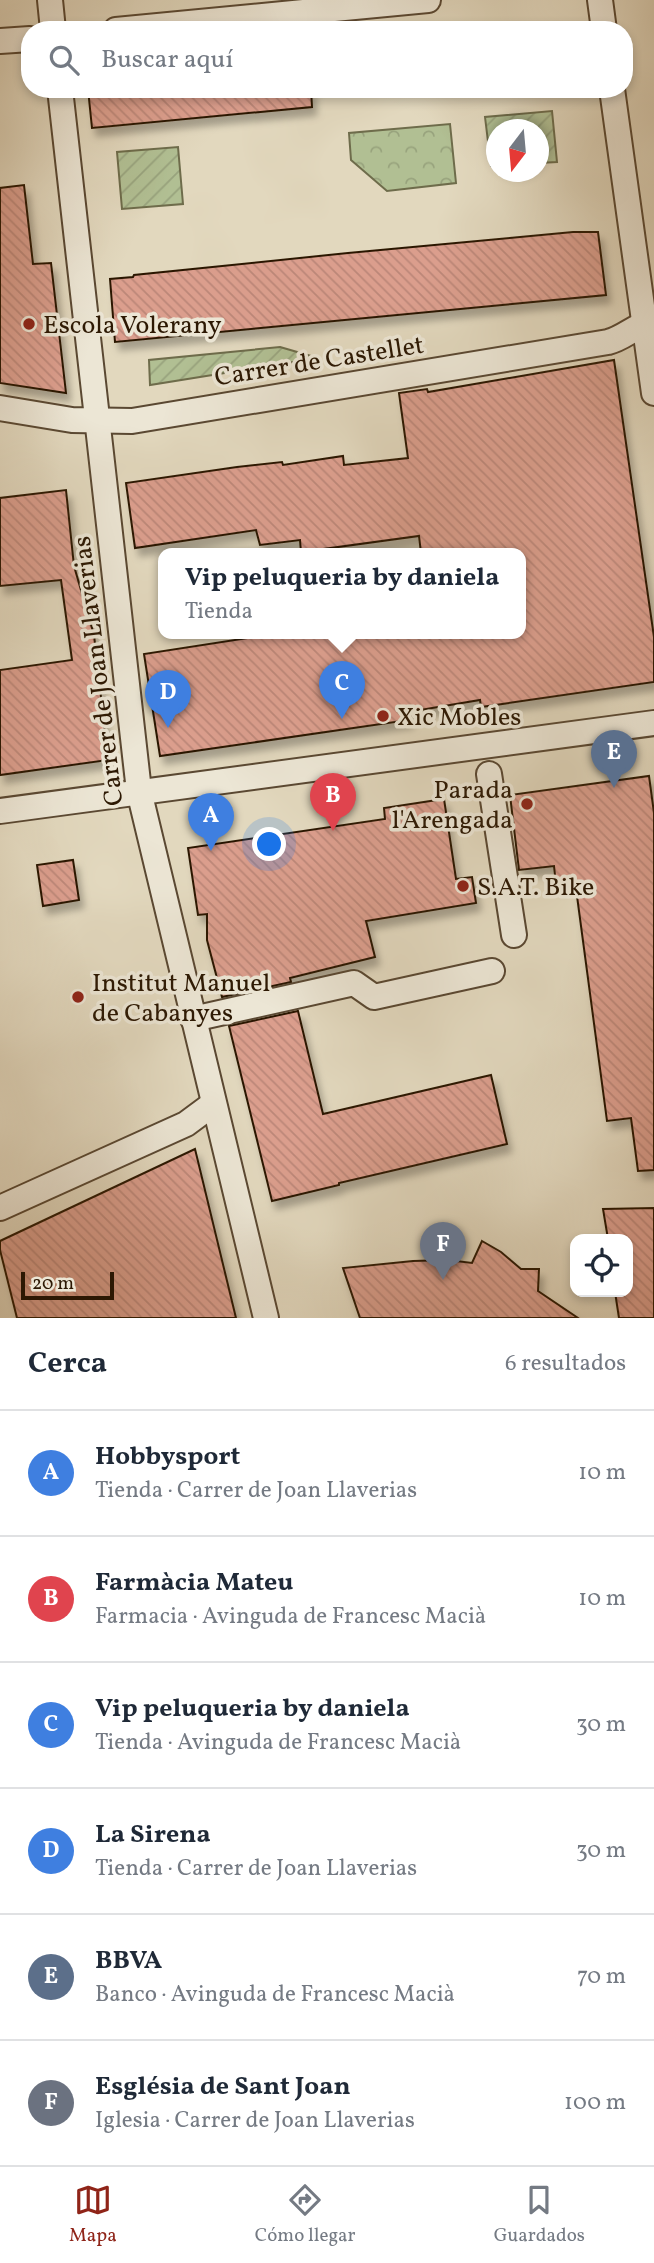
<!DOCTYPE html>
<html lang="es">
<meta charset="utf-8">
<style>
:root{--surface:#fff;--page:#f6f6f7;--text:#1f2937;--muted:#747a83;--line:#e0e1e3;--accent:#8f2418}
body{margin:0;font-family:Vollkorn,serif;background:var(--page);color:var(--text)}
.controls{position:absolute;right:21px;bottom:21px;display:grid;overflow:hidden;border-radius:14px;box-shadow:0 4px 10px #0003}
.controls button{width:63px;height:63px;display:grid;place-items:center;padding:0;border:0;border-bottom:2px solid var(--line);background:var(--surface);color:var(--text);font:35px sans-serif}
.compass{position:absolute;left:486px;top:119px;width:63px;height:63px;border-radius:50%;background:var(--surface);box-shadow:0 4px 10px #0003;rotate:196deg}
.scale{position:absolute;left:21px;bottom:18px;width:93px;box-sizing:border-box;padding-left:7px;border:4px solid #2c1803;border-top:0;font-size:19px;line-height:24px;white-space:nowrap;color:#2c1803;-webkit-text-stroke:5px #ece6d5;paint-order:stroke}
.you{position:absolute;left:270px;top:845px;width:24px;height:24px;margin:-18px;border:5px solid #fff;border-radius:50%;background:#1a73e8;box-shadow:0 0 0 10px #1a73e833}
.badge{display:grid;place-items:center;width:46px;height:46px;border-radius:50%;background:var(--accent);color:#fff;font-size:23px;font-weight:700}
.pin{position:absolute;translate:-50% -58px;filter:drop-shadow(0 2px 4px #0008)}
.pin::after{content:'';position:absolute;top:37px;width:24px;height:21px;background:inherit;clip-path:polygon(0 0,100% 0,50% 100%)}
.popup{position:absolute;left:158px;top:548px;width:368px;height:91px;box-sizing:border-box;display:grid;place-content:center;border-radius:14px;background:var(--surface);filter:drop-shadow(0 2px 5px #0005);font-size:23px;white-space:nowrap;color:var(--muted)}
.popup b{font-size:26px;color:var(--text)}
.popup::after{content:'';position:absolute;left:50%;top:100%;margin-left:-14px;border:14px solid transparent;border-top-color:var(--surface)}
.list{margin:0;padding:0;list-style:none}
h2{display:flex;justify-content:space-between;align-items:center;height:91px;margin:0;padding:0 28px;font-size:30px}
h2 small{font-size:23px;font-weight:400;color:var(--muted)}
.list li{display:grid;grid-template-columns:46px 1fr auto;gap:21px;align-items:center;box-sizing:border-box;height:126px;padding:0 28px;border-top:2px solid var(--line)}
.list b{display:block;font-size:26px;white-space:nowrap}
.list p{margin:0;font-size:23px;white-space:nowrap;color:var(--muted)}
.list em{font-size:23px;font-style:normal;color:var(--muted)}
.icon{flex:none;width:38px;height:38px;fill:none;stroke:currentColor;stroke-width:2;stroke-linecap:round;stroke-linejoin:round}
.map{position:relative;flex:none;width:654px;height:1318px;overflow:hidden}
.search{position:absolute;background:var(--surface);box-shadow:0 4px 10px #0003;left:21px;right:21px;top:21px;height:77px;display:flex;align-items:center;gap:18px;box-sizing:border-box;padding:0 24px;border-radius:28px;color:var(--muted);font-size:26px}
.sheet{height:847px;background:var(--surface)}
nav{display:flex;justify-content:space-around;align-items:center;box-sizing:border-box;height:98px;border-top:2px solid var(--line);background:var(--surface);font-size:19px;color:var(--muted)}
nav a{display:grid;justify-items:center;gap:4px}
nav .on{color:var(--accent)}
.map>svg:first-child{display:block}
.park{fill:url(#park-crowns);stroke:#6e6c4b;stroke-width:2}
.garden{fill:url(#garden-furrows);stroke:#6e6c4b;stroke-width:2}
.building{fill:url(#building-back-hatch);stroke:#2c1803;stroke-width:2;filter:url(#shadow)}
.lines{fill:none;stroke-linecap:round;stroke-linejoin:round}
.street-casing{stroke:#5a4832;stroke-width:28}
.street{stroke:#ece6d5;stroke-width:24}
.poi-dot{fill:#8f2418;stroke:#ece6d5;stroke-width:2.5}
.labels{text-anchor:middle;stroke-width:7;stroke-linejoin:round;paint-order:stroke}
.poi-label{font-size:26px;fill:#2c1803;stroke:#ece6d5;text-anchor:start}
.street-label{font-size:26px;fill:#2c1803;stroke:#ece6d5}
</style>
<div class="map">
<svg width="654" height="1318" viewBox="0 0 654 1318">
<defs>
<pattern id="park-crowns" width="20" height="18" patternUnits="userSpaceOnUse" patternTransform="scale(1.75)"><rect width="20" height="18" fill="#b1bf93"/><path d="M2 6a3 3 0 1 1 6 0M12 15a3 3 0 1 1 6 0" fill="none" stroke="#98a37d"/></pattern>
<pattern id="garden-furrows" width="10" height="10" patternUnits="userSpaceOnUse" patternTransform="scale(1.75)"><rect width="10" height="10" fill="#b1bf93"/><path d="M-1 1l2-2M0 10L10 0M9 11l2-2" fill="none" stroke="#98a37d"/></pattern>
<pattern id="building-back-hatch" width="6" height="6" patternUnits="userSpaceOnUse" patternTransform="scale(1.75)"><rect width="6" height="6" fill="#db9e8d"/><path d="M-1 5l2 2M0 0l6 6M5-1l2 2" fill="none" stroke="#bc8778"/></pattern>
<filter id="shadow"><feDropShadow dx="4.5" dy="8" stdDeviation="3.5" flood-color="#0004"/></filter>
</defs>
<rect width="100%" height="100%" fill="#e2d8be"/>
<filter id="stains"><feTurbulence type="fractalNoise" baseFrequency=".00286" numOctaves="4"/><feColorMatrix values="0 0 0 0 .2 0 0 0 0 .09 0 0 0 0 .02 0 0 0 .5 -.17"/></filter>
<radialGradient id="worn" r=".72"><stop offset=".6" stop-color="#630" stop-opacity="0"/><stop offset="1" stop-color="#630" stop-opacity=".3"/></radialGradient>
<path class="park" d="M450,124l6,59 -69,8 -36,-31 -2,-27z"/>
<g class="garden">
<path d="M552,111l5,51 -18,1 -1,-33h-42v36h-5l-6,-49z"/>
<path d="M178,147l5,57 -61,5 -5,-57z"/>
<path d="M280,347l38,11 -168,27 -1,-25z"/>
</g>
<g class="building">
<path d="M88,89h223l1,18 -220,21z"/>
<path d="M24,185l9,79 18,-1 15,130 -66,-10v-195z"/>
<path d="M573,232h25l8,63 -491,47 -5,-63 23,-2 1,-2 214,-22z"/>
<path d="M614,360l40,277v45l-173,25 -1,-7 -72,12 1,8 -249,36 -16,-102 136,-21h241v-80h-100l-2,-17 -118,16 -1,-12 -40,5 -4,-15 -121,18 -9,-65 111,-16 45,-5 1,3 60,-9 1,9 64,-7 -9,-65 28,-4 1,3z"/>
<path d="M66,490l8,76 20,69 14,125 -108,15v-105l72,-10 -11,-80 -61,6v-88z"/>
<path d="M649,776l5,37v357l-16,1 -7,-53 -24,3 -32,-240 -19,3 -2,-18 -35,4 -9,-75z"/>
<path d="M444,799l12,80 16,-2 4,26 -110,18 9,36 -85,21 1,4 -69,15 -15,-57v-26l-9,1 -10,-67 197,-29 -1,-11z"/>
<path d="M73,860l6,40 -36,6 -6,-41z"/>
<path d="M298,1011l25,103 168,-39 16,69 -168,39v2l-67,16 -43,-175z"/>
<path d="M195,1149l41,169h-219l-17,-68v-9z"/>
<path d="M654,1208v110h-35l-4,-26h13v-53h-20l-5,-30z"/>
<path d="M482,1241l19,11 20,17h18l-1,22 40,27h-218l-17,-50 70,-7 35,-1 24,3z"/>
</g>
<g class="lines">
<defs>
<g id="street">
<path d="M50,0l3,30"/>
<path d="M600,0l4,30"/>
<path d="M116,30l312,-30"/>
<path d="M0,41l30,-2"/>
<path d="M60,89l79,702 127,527"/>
<path d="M612,89l42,304"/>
<path d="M0,408l72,12 60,1 476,-79c17,-4 28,-18 46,-20"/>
<path d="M489,774l25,161"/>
<path d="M0,811l654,-88"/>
<path d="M193,1019l161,-36 20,14 118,-26"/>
<path d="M0,1208l186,-84 27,-20"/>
</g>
</defs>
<use href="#street" class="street-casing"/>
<use href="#street" class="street"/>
</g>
<g class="poi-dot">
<circle cx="29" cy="324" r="7"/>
<circle cx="383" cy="716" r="7"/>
<circle cx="527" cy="804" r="7"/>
<circle cx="463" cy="886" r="7"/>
<circle cx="78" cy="997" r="7"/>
</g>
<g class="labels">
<g class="poi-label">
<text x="43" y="333">Escola Volerany</text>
<text x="397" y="725">Xic Mobles</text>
<text x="513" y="798" text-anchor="end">Parada<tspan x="513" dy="30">l'Arengada</tspan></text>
<text x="477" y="895">S.A.T. Bike</text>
<text x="92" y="991">Institut Manuel<tspan x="92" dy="30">de Cabanyes</tspan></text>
</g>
<g class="street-label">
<text transform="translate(319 360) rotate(-9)" y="9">Carrer de Castellet</text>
<text transform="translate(97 671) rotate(-97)" y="9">Carrer de Joan Llaverias</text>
</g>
</g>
<rect width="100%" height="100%" filter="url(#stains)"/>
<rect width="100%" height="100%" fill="url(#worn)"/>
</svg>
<div class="controls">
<button><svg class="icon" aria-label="locate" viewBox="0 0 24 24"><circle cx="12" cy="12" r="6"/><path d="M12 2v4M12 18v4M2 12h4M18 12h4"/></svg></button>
</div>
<svg class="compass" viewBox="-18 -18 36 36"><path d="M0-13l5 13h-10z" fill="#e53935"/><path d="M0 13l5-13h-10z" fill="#747a83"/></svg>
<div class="scale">20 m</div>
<div class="you"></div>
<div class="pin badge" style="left:211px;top:851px;background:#3f7fe0">A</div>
<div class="pin badge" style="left:333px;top:831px;background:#e0444e">B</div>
<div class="pin badge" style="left:342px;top:719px;background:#3f7fe0">C</div>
<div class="popup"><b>Vip peluqueria by daniela</b>Tienda</div>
<div class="pin badge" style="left:168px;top:728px;background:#3f7fe0">D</div>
<div class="pin badge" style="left:614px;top:788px;background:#5c6f8a">E</div>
<div class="pin badge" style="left:443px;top:1280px;background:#6b7280">F</div>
<div class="search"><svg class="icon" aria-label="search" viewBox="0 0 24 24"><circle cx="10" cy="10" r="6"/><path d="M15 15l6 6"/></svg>Buscar aquí</div>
</div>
<section class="sheet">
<h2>Cerca<small>6 resultados</small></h2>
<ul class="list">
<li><span class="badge" style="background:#3f7fe0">A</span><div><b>Hobbysport</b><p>Tienda · Carrer de Joan Llaverias</p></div><em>10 m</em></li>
<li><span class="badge" style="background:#e0444e">B</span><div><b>Farmàcia Mateu</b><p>Farmacia · Avinguda de Francesc Macià</p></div><em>10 m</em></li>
<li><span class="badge" style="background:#3f7fe0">C</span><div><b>Vip peluqueria by daniela</b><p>Tienda · Avinguda de Francesc Macià</p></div><em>30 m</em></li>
<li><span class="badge" style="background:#3f7fe0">D</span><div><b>La Sirena</b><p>Tienda · Carrer de Joan Llaverias</p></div><em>30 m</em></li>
<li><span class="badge" style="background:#5c6f8a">E</span><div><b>BBVA</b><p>Banco · Avinguda de Francesc Macià</p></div><em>70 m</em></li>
<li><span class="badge" style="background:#6b7280">F</span><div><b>Església de Sant Joan</b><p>Iglesia · Carrer de Joan Llaverias</p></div><em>100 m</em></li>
</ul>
</section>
<nav>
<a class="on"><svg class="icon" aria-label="map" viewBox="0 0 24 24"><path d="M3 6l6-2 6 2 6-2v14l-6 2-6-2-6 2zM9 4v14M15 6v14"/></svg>Mapa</a>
<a><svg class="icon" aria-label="directions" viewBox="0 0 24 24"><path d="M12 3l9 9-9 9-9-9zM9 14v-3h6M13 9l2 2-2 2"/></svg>Cómo llegar</a>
<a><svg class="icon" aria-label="saved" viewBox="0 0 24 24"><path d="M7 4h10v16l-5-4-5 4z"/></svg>Guardados</a>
</nav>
